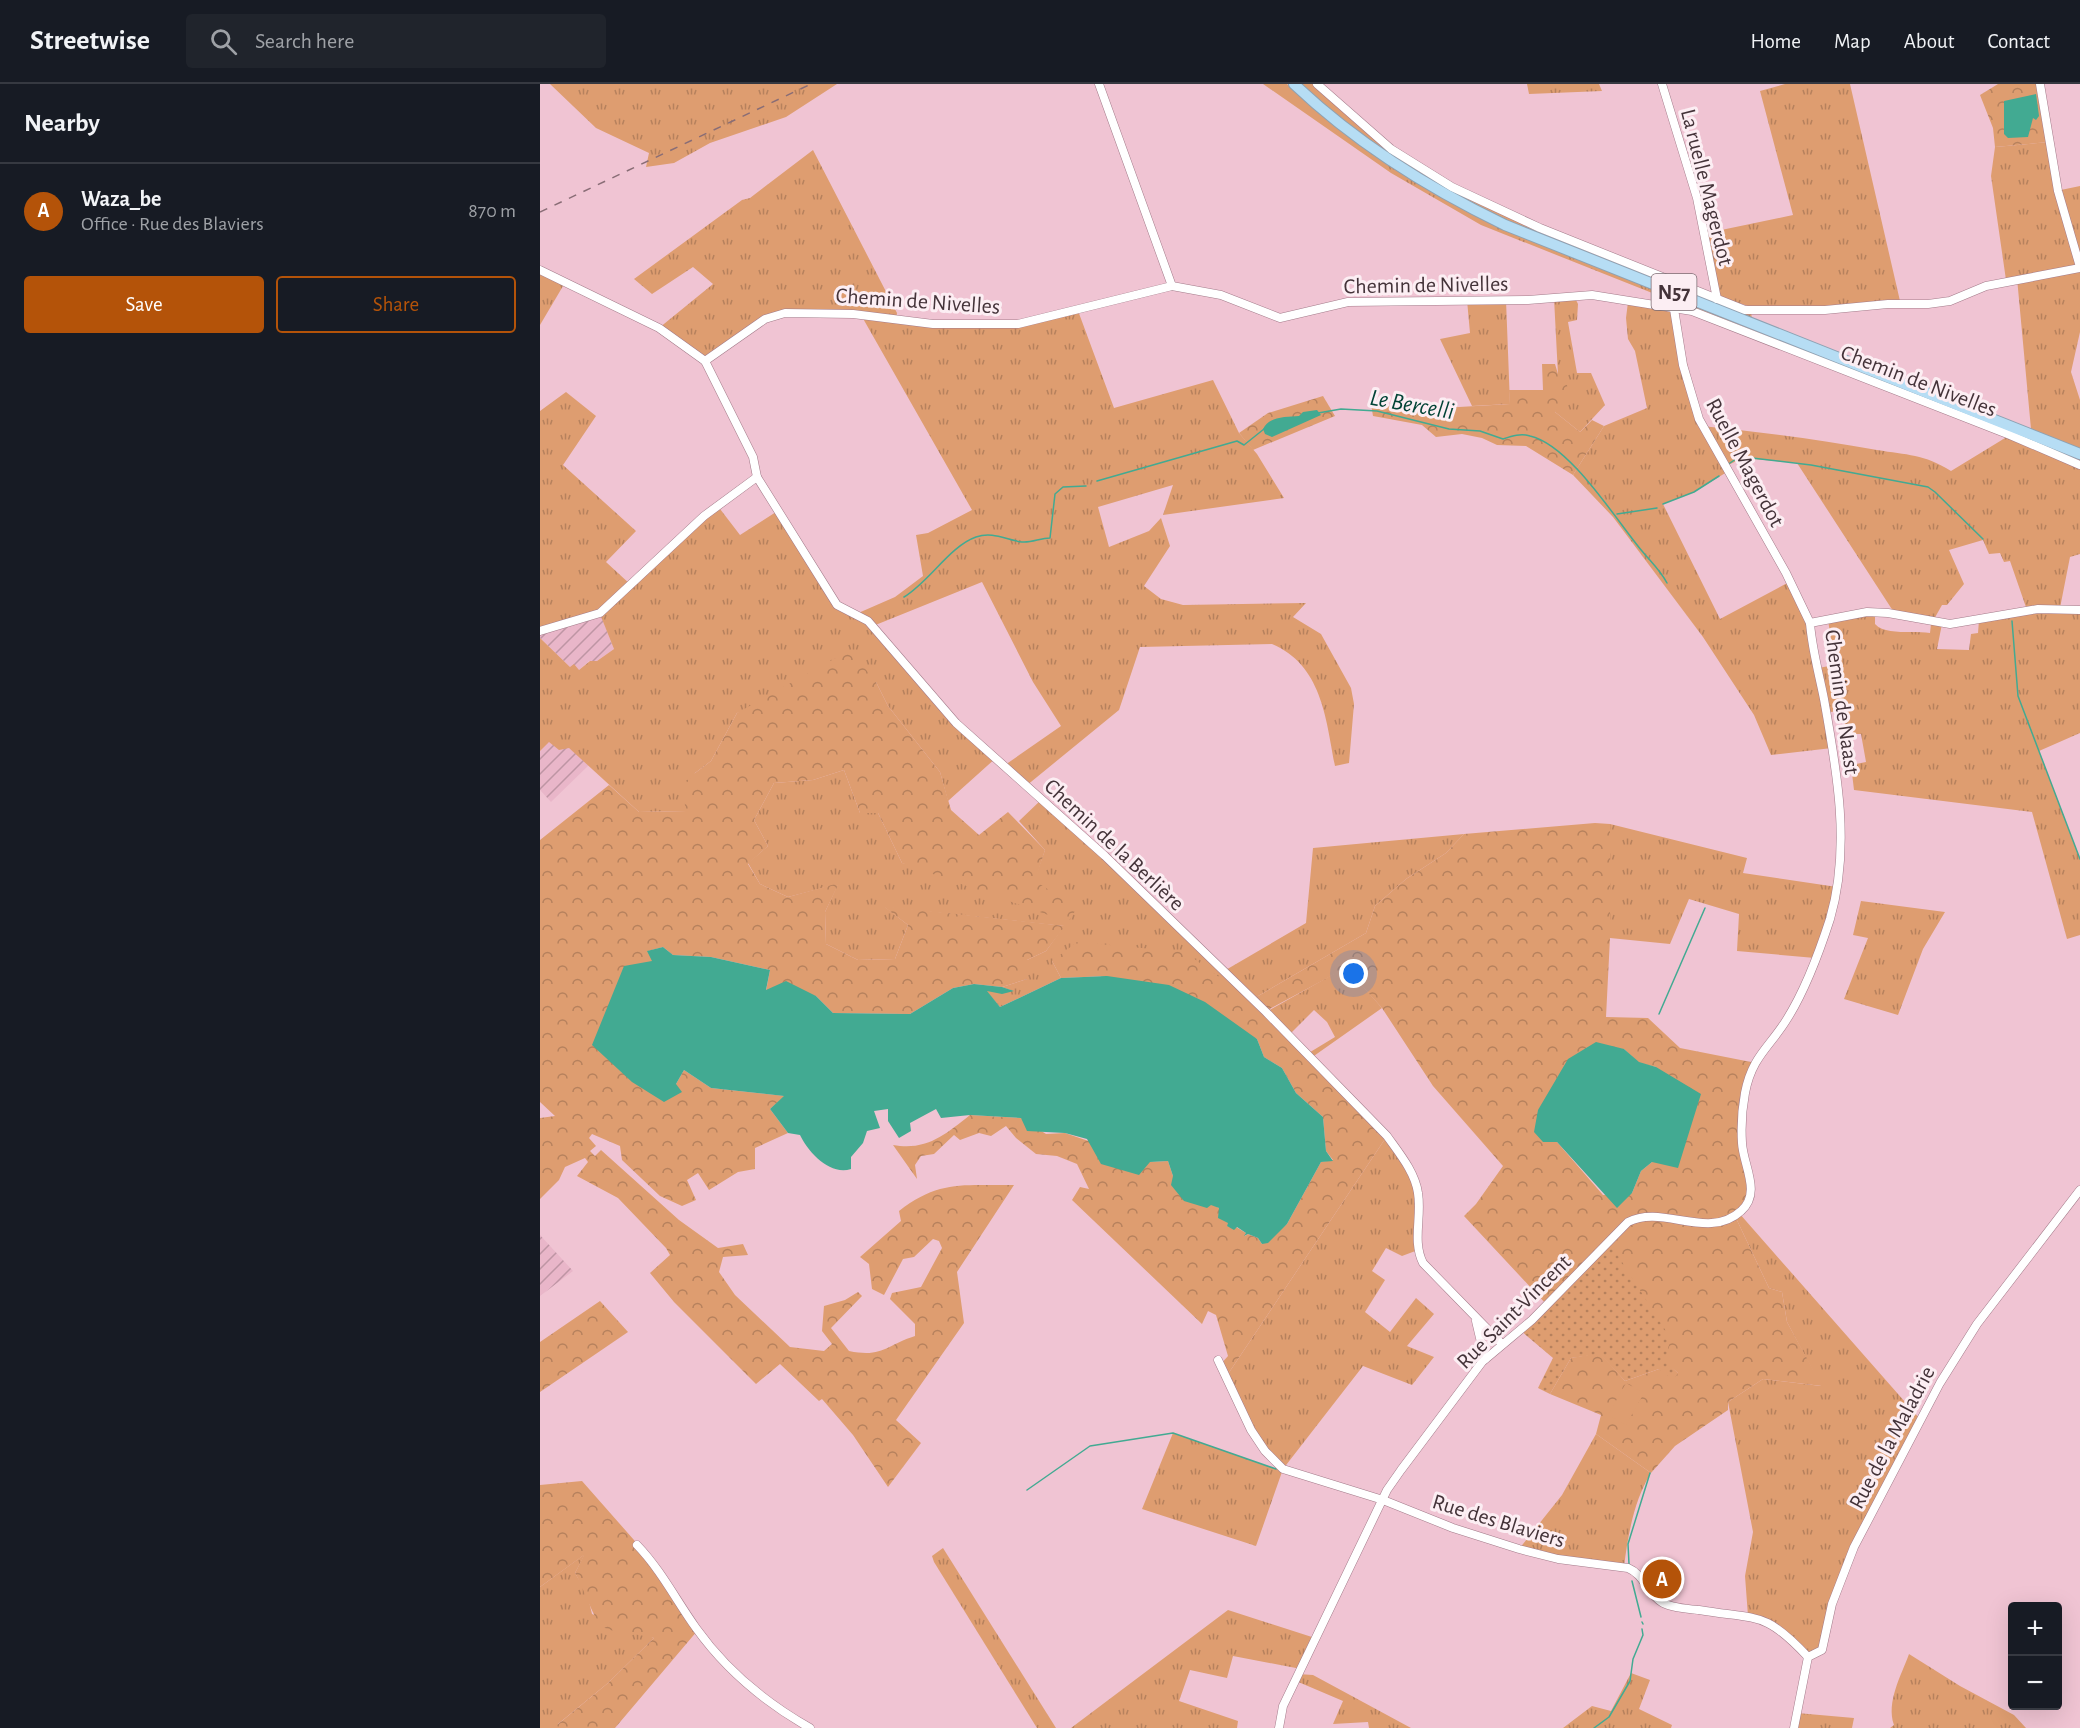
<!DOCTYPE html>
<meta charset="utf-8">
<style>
:root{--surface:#171b24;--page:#20242c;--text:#f1f3f6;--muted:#9ea1a6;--line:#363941;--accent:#b45309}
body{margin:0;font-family:"Alegreya Sans",sans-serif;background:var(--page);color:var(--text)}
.controls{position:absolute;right:18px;bottom:18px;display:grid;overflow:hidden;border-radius:6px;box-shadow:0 6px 24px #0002}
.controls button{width:54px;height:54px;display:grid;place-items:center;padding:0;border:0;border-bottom:2px solid var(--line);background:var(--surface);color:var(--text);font:30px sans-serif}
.you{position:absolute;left:814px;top:890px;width:21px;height:21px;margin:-15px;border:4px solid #fff;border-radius:50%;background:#1a73e8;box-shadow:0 0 0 9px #1a73e833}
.badge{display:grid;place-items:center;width:39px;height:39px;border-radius:50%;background:var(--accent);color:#fff;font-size:20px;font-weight:700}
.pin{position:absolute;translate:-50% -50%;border:3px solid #fff;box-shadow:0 2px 6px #0006}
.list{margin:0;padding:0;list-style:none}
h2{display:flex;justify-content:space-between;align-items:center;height:78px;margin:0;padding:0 24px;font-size:26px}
h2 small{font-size:20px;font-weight:400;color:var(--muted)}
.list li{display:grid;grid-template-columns:39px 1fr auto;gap:18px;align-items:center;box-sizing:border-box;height:96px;padding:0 24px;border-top:2px solid var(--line)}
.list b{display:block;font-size:22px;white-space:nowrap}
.list p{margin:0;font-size:20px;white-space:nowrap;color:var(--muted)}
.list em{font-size:20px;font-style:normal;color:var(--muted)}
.actions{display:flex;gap:12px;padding:18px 24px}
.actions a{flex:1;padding:14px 0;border:2px solid var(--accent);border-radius:6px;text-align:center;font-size:21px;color:var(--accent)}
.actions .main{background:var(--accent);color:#fff}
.icon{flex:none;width:33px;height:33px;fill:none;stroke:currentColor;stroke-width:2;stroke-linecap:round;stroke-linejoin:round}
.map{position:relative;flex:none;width:1540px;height:1644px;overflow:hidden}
header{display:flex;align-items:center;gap:36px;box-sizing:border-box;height:84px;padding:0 30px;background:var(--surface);border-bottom:2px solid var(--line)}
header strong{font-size:28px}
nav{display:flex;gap:33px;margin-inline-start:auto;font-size:21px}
.search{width:420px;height:54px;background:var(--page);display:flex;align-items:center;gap:15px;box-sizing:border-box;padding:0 21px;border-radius:6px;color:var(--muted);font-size:22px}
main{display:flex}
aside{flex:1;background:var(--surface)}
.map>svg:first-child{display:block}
.industrial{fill:url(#industrial-furrows)}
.grass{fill:url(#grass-tufts);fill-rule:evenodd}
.forest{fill:url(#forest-crowns);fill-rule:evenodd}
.park{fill:url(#park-dots)}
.garden{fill:#de9d70}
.water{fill:#42aa92}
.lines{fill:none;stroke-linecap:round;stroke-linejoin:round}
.stream{stroke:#42aa92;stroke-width:1.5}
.minor-casing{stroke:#a37b8a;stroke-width:9}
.highway-casing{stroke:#8ea2b3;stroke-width:12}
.minor{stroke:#fff;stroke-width:8}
.highway{stroke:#b6ddf4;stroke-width:10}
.rail{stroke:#896d76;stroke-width:1.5;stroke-dasharray:8 8;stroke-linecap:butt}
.labels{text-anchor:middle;stroke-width:6;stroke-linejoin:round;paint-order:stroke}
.shield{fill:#fceef3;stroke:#7b6b71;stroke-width:1.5}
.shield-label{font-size:21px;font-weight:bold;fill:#443339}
.street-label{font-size:22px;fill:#443339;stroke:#fceef3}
.water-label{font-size:24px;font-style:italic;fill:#024336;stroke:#fceef3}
</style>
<header>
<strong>Streetwise</strong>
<div class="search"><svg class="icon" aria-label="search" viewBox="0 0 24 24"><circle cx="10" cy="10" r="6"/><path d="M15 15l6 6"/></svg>Search here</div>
<nav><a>Home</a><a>Map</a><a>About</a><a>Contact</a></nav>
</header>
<main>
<aside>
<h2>Nearby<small></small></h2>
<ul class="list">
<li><span class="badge">A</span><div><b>Waza_be</b><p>Office · Rue des Blaviers</p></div><em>870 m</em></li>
</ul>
<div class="actions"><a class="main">Save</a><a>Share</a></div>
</aside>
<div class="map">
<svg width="1540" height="1644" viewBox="0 0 1540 1644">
<defs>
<pattern id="industrial-furrows" width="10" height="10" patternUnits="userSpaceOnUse" patternTransform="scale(1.5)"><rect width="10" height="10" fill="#e9b6c9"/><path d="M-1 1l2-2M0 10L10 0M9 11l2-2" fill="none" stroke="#be95a4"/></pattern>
<pattern id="grass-tufts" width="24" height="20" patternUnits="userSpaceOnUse" patternTransform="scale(1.5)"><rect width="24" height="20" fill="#de9d70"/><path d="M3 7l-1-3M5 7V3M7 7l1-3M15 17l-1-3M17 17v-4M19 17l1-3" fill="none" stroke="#b6815d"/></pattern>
<pattern id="forest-crowns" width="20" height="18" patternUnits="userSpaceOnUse" patternTransform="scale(1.5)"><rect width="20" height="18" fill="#de9d70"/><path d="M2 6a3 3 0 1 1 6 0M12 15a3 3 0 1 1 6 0" fill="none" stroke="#b6815d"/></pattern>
<pattern id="park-dots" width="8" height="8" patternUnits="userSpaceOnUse" patternTransform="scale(1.5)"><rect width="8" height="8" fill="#de9d70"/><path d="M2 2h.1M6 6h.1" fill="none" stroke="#b6815d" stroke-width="1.8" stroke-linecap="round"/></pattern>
</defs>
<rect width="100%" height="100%" fill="#f0c4d3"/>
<g class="industrial">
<path d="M60,529l14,36 -17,12h-8l-10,9 -9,-3 -30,-29v-7z"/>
<path d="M9,657l20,7 21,16 -39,38 -11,-12v-39z"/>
<path d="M0,1151l33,36 -33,25z"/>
</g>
<g class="grass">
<path d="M10,0h287l-51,33 -76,26 -36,20 -28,4 3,-14 -53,-25z"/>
<path d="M723,0h24l23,21 126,89 644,264v5l-599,-238 -90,-52z"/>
<path d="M760,0h15l22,22 109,79 305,127 1,7c-105,-41 -215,-77 -314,-132 -50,-29 -96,-65 -138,-103z"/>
<path d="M987,0h72l3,7 -73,3z"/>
<path d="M1245,0h65l50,217 -75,6h-74l-37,-12 -12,-61 91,-19 -33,-124z"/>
<path d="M1509,58l7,49 24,-5v146l-9,40 9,28v51l-49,-22 -14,-151 -11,2 -15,-104 4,-29z"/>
<path d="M273,66l84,163 -1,7 104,5 77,-17 37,100 99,-28 26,53 18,21 27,44 -121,17 10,-30 -75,22 11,40 40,-16 12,-13 9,28 -26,40 17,13 22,6 123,-2 -13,14 28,17 30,54 3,16 -5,59 -14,3c-9,-47 -13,-101 -63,-122l-132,3 -21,63 -93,76 -21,-21 56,-39 -28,-44 -51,-100 -109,44 83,97 41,34 -49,44 -8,-29 -52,-66 -12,-24 -139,31 -26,48 -16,12 -8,38 -48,1 -70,-64 -10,2 -10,-8 -9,9v-113l30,29 4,-3 5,6 11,-9h7l17,-12 -14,-35 -60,17v-220l26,-19 30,24 -33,49 73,66 -30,31 25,23 86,-80 23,30 36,-23 57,88 23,14 39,-17 28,-21 -7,-41 12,-2 44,-23 -111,-195 -83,-1 -73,47 -46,-33 54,-44 -20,-17 -41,27 -18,-15 108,-79 8,-2z"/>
<path d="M0,188l26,9 -26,44z"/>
<path d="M1034,212l4,8 -1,16 -9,2 9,51h14l14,32 -25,27 -25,-20 3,-37 -4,-77z"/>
<path d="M927,216h39l4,104 -38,2 -32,-67 30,-6z"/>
<path d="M1088,218l46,7 28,117c58,6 116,13 175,24 30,5 47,4 74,21l59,-36 70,30v89l-10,3 -10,51 20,2v123l-41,18 41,108v76l-13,4 -35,-127 -178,-22 -3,-25 15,-3 -5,-28h-14l-5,-24 -16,3 6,35 -61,7 -17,-40 -51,-78 -90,-120 -40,-42 31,-49 43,-18 -12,-57 -7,-12 -2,-21zM1203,374l54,5 98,151 36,10 -1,9c-16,-3 -44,3 -55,-9v-12l-47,8 7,45 -17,3 -10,-51 -17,-36 -71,38 -57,-115 31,-12 33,-20 -3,-5zM1443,456l6,14 11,-1 4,9 6,-1 17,49 -48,10 -1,13 -7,1 -2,16 -32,-1 5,-25 -9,-3 9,-16h5l17,-21 -15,-34z"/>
<path d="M304,686l16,43h18l24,50 132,18 11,-31 -26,-29 22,-21 183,171 82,-48 7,-75 151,-14 -18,19 -40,26 -31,27 -9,27 -113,66 13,13 80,-45 36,41 -71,50 -4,-4 28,-17 -8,-15 -13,-12 -25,25 -237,-74 9,17 -61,29 -14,-16h27l-11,-4 25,-8v-19l19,-9 18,-25 -179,-19 23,18 -13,34 -37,1 -32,-16 -1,-32 13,-28 -50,13 -28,-13 -12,-21 20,-17 -14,-26 20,-37 39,-3z"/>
<path d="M1070,740l137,34 -4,15 94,14 -22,71 -78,-7 2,-37 -50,-15 -19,45 -60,-6z"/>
<path d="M1321,817l84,11 -22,37 -25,66 -54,-16 24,-61 -15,-3z"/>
<path d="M847,1052l29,49 2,65 -16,6 -16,-8 -14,23 13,9 -20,32 25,20 26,-34 18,16 -27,32 27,11 -22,28 -49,-19 -80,103 -27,77 -114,-37 31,-76 103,36 2,-3 -13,-15 -39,-74z"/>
<path d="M1199,1129l181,206 -66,128 -32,103 -14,7 -21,-22 -39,-19 -3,-40 8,-44 -25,-130 35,-23 58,7 -34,-64 -5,-30 -13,-4 -34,-72z"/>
<path d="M1056,1350l55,39c-17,27 -23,62 -27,94l-105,-18 43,-54z"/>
<path d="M403,1464l113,180h-19l-103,-166 -2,-6z"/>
<path d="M45,1470l-10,19 12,20 5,21 62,24 -46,45 -50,41v4h-18v-141z"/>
<path d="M688,1526l87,28 -14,31 -68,-13 -6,22 -37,-8 -11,31 59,20 -1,7h-166z"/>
<path d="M1369,1570l51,32 54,29 12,13h-136l4,-3c-8,-23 7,-49 15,-71z"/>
<path d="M1091,1589l19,7 -11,29 33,16 -1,3h-108l29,-22 19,5z"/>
<path d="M758,1590l15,1 98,53h-42l-1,-6 -35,2 10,-23 -47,-20z"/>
<path d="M1257,1629l57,5 -2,10h-58z"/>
</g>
<g class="forest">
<path d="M1458,0h40l11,58 -54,5 -2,-19 -13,-33z"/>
<path d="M1002,280h13l3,10 7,1 3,15 -13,22 25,20 12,-12 12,6 -31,49 -47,-29 -29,-1 -15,-7 -20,-4 -26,3 -14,-12 -49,-9 -2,-12 54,5 85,-5 -1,-14h34z"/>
<path d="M783,312l12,20 -82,34 -14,-17 29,-20z"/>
<path d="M310,566l26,32 12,24 52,66 11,38 28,25 29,-23 37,38 -10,31 42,27 -9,14 -166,-59 -24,-50h-18l-16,-43 -31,10 -39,3 -20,37 14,26 -20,18 12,20 28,13 51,-14 -14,29 1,32 32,16 37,-1 13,-34 -25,-19 182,20 -19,25 -19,9v19l-25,8 -28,-3 -21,4 -43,26 -77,-1 -17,-17 -50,-5 4,-21 -59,-13 -38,-2 -10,-8 -15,4 5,9 23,124 8,-14 27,18 74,8 -15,13 18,24 -33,15v21l-17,3 -29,18 -11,-17 -11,7 9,20 -14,6 -22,-10 -38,-36 -2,-14 -28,-12 -3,4 7,8 -6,5 5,5 6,-6 78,70 39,28 25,-4 5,11 -25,2 -4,15 16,23 55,52 34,4 8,-7 -10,-13 2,-25 21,-6 13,-8 4,4 -31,32 18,23c34,7 37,-6 66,-15v-12l-25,-25 2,-6 29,-6 21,-39 -3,-7 -6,-2 -19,18 -11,2 -19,36 -12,-6 -3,-25 -9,-7 41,-36 -2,-10c41,-32 66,-25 115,-26l-57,87 7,51 -68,97 25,23 -33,44 -35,-52 -31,-36 -3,2 -39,-37 -24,20 -82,-82 -24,-29 20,-18 -4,-7 -48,-50 -41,-22 11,-14 -3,-4 -20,9 -6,13 -19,19v-81l15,-2 -15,-14v-262l69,-55 30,27 47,-1 -4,-23 13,-15 16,-12 26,-48z"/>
<path d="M1055,739l15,1v114l-4,79 42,1 32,30 76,15c-18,45 -13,82 -5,129l-16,24 34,72 13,4 5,30 35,64 -59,-7 -35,23v8l-53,36 -24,27 -55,-39 5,-19 -51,-21 21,-36 29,-5 25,28 34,-12 19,4 -12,-10 -2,-6 -117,-52 -83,-89 12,-12 27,-38 -70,-80 -51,-78 -36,-40 -80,43 121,125 -161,241 -6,-12 8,-9 -12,-41 -8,-4 -6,13 -130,-124 8,-13 9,2 -12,-25 -20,-8 -21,-2 -20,-16 -10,-12 -15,10 -12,-3 -19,7 -6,-5 -20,19 -13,2 -6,9 2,14 -24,-34c33,6 52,-10 77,-30l51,3 25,16 19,-1 85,29 18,-1 5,15 47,33 9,14 -2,3 9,1 10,6 -1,3 3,-2 10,4 4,6 25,-20 34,-62 12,-2 -7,-9 -3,-34 -27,-24 -14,-25 -18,-11 -7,-18 -150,-63 -46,2 -9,-17 25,-19 108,10 76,56 -8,-9 113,-66 9,-27 31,-27 40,-26 18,-19zM1084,965l15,14 17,4 -4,95 -11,9 -9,22 -29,2 -46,-53z"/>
<path d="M60,1217l28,31 -88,60v-50z"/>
<path d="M42,1397l74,84 42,65 -83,98h-57l-1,-3 51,-42 46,-45c-13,-4 -41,-5 -51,-11 -9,-6 -20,-41 -28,-54l9,-18 -44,32v-102z"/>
</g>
<path class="park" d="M1070,1159l61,96c-6,18 -7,21 7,34l-5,7 -14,-11 -34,12 -25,-27 -29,4 -21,36 -12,-6 15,-30 -33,-28z"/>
<path class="garden" d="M1086,1299l18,10 -18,32 -18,-10z"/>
<g class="water">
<path d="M1496,10l3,22 -3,4 -3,-2 -5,19 -20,1 -4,-4v-33z"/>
<path d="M777,326l4,5 -49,22 -7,-3 -2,-5c6,-13 24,-12 36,-13l4,-4z"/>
<path d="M123,863l10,8 38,2 59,13 -4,20 20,-9 30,15 17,17 77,1 43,-26 21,-4 28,3 12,4 -12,3 -15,-3 13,16 61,-29 46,-2 62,9 36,17 52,37 7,18 18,11 14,25 27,24 3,34 7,10 -12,1 -34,62 -19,19 -6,1 -4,-6 -10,-4 -4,2 2,-3 -9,-6 -3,3 -7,-4 1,-3 -10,-5 1,-10 -8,-3 -4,3 -23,-7 -13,-16 2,-9 -5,-15 -18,1 -11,13 -38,-11 -14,-25 -22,-6 -38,-2 -6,-13 -51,-3 -29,3 -5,-9 -26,14 1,8 -12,7 -11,-17v-12l-14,2 6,17 -13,3 -4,12 -12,14v12c-21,7 -43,-17 -51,-34l-12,-2 -18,-24 14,-13 -73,-8 -27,-18 -8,14 6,8 -18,10 -32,-20 -40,-37 32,-79 28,-5 -5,-10z"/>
<path d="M1056,958l28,7 15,13 17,5 45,27 -23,74 -26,-6 -11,9 -9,22 -15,15 -60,-66h-14l-9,-10 4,-22 30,-51z"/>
</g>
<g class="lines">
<g class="stream">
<path d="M778,329l23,-4 36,2 72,18 31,2 23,8c9,-3 18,-6 27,-3 40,9 86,84 112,115 9,11 18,19 25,32"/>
<path d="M1187,381l9,-6 16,-1 59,7 117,22 7,5 48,47"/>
<path d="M557,397l140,-40 7,4 20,-16"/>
<path d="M1123,420l31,-12 25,-16"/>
<path d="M1077,430l40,-6"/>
<path d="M364,513c25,-15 46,-51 72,-60 17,-6 30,3 46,5 10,1 18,-4 28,-4l5,-44 8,-7 23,-1"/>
<path d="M1472,537l6,75 62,163"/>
<path d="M1119,930l46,-106"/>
<path d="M487,1406l63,-44 83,-13 103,36"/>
<path d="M1089,1480l-1,-20 22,-71"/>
<path d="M1092,1497l9,36"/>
<path d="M1102,1538l1,2"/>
<path d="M1054,1644l15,-11 21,-36 3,-22 10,-24 -1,-6"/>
</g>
<defs>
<g id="minor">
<path d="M559,0l73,202"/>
<path d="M777,0l74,65 61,38 88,41 205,82h80l63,-6h40l22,-3 36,-15 94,-18"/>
<path d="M1122,0l35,114 20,101"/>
<path d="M1500,0l18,107 22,76"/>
<path d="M0,186l119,58 46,33 60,-42 20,-6 68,1 80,10h85l154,-38 49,9 59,23 68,-16 180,-2 64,-5 100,16 318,124 70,30"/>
<path d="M1134,225l9,56 16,54 87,154 24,50"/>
<path d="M165,277l48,96 4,20 80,128 31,16 88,102 149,133 161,156 121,124c12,17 28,36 31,57 4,24 -6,48 5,70l79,81"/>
<path d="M0,547l60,-18 104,-97 53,-39"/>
<path d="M936,1237l9,38"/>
<path d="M678,1276l33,70 14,21 18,18 100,31 70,28 66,21 39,10 70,9c17,7 19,26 35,35 10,5 24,6 36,7 59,10 65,0 109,47"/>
<path d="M97,1461c24,25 39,55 59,83 30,42 70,75 114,100"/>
<path d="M739,1644l4,-22 104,-216 14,-20 81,-108 50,-42 96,-98c35,-18 80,19 113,-11 21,-18 2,-46 1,-68 -1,-16 0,-34 3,-50 7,-37 25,-46 42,-74 17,-27 33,-69 43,-100 21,-71 7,-148 -6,-220 -5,-25 -12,-50 -14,-76l57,-11 21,1 62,11 88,-15 42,1"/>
<path d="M1254,1644l14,-71 14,-7 10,-46 22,-57 86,-164 37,-59 103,-134"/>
</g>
<path id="highway" d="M754,0c62,59 134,104 211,141l575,229"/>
</defs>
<use href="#minor" class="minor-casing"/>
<use href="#highway" class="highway-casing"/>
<use href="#minor" class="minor"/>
<use href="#highway" class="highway"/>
<path class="rail" d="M0,128l271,-128"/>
</g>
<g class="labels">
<rect class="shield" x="1111.5" y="190" width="45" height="36" rx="4.5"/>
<g class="shield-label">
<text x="1134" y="215">N57</text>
</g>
<g class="street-label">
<text transform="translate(1168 103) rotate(76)" y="8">La ruelle Magerdot</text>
<text transform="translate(886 200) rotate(-1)" y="8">Chemin de Nivelles</text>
<text transform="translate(378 216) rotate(4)" y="8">Chemin de Nivelles</text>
<text transform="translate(1379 296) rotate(21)" y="8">Chemin de Nivelles</text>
<text transform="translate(1206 378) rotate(62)" y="8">Ruelle Magerdot</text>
<text transform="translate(1303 618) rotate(82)" y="8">Chemin de Naast</text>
<text transform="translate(575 760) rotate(43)" y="8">Chemin de la Berlière</text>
<text transform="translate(973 1227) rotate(-45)" y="8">Rue Saint-Vincent</text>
<text transform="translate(1351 1353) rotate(-62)" y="8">Rue de la Maladrie</text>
<text transform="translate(959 1436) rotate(17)" y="8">Rue des Blaviers</text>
</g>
<g class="water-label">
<text transform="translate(872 320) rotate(10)" y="8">Le Bercelli</text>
</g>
</g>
</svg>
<div class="controls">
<button>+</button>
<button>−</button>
</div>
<div class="you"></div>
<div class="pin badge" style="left:1122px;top:1495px">A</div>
</div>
</main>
